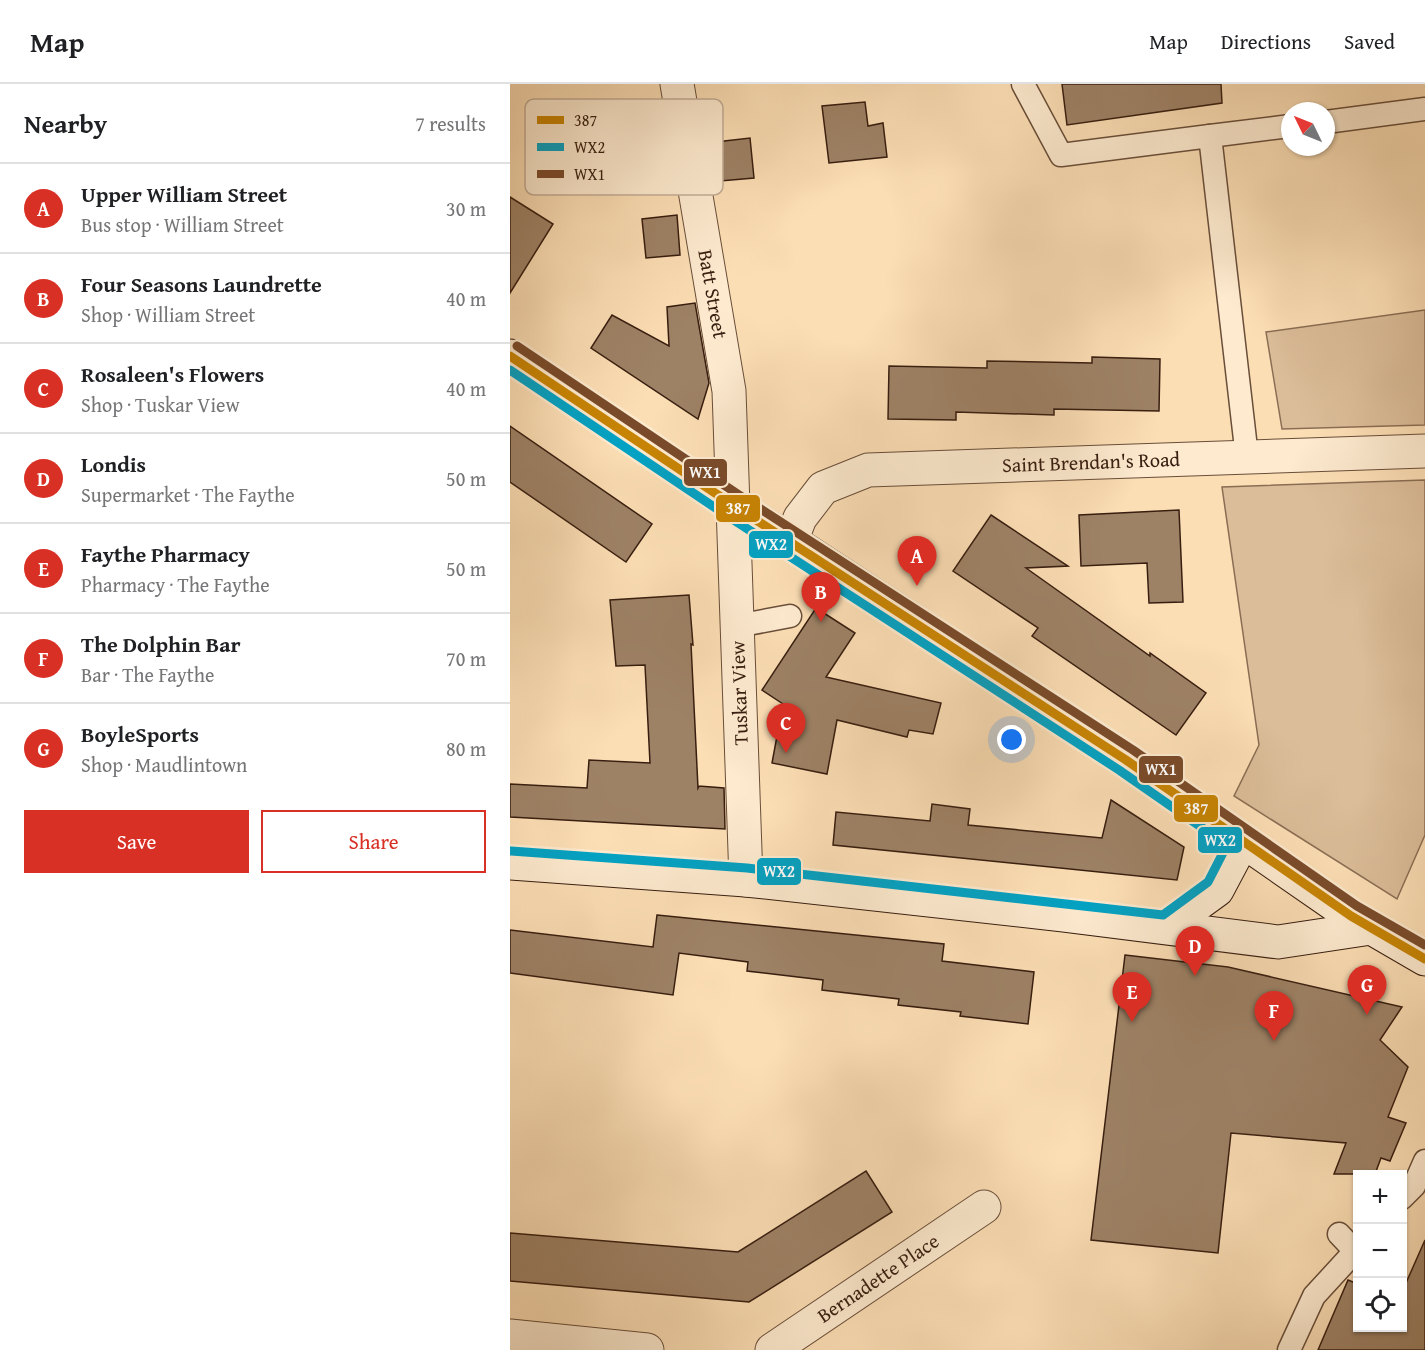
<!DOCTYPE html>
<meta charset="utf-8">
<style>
:root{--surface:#fff;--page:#f2f2f2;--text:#202124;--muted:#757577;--line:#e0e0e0;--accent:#d93025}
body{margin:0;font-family:"Gentium Book Plus",serif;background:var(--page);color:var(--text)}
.controls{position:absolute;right:18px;bottom:18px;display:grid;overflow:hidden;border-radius:0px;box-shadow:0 2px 4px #0004}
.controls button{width:54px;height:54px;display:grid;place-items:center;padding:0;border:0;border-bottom:2px solid var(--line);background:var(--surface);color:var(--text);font:30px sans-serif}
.compass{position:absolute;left:771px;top:18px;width:54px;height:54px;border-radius:50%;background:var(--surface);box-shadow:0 2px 4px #0004;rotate:313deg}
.you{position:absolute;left:502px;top:656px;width:21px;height:21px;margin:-15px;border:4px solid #fff;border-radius:50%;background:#1a73e8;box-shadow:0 0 0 9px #1a73e833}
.badge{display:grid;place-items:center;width:39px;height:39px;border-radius:50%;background:var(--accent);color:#fff;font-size:20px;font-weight:700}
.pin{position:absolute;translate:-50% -50px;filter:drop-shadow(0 2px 3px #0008)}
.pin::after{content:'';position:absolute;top:32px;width:21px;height:18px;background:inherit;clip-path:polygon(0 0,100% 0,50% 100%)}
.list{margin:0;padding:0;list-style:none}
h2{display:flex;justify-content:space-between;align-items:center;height:78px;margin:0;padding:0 24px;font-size:26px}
h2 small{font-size:20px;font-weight:400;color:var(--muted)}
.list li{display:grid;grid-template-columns:39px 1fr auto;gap:18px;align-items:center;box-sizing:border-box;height:90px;padding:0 24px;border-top:2px solid var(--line)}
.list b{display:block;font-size:22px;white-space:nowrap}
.list p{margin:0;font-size:20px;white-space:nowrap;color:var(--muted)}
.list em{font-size:20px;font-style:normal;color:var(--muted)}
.actions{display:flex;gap:12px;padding:18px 24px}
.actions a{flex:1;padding:14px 0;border:2px solid var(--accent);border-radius:0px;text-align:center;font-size:21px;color:var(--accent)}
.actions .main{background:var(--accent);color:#fff}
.icon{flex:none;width:33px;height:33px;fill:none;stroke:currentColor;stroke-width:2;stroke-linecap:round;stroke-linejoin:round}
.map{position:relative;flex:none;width:915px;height:1266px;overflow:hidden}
header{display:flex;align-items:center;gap:36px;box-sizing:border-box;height:84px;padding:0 30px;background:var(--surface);border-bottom:2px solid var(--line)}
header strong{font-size:28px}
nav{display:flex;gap:33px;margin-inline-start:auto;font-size:21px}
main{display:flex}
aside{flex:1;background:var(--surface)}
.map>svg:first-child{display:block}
.green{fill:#dbbd99;stroke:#8a6e54;stroke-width:1.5}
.building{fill:#9e8266;stroke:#381e10;stroke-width:1.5}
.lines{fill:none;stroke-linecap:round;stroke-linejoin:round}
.lane-casing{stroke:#694e39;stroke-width:25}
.street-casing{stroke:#694e39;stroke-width:35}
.secondary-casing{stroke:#381e10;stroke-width:35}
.lane{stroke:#fdeacf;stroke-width:22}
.street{stroke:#fdeacf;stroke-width:33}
.secondary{stroke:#fdeacf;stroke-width:33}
.bus-1-casing{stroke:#fdeacf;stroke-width:14}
.bus-2-casing{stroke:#fdeacf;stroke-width:14}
.bus-3-casing{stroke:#fdeacf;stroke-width:14}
.bus-1{stroke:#c78404;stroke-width:9}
.bus-2{stroke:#03a2c4;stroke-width:9}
.bus-3{stroke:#7a4b2a;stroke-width:9}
.labels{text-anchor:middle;stroke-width:6;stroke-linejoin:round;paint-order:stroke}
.street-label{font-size:20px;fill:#381e10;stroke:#fdeacf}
.key{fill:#fdeacf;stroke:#c2ad96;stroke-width:1.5}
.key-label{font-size:16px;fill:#381e10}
.line-badge{stroke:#fdeacf;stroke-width:2}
.badge-label{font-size:16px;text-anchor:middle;font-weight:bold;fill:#fff}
</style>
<header>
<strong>Map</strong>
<nav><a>Map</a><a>Directions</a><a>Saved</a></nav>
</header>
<main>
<aside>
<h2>Nearby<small>7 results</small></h2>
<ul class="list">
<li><span class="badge">A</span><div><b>Upper William Street</b><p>Bus stop · William Street</p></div><em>30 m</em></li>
<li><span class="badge">B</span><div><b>Four Seasons Laundrette</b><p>Shop · William Street</p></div><em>40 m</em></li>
<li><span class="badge">C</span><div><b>Rosaleen's Flowers</b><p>Shop · Tuskar View</p></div><em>40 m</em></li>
<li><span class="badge">D</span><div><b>Londis</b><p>Supermarket · The Faythe</p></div><em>50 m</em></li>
<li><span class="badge">E</span><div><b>Faythe Pharmacy</b><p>Pharmacy · The Faythe</p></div><em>50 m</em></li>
<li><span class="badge">F</span><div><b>The Dolphin Bar</b><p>Bar · The Faythe</p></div><em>70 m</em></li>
<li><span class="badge">G</span><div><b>BoyleSports</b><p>Shop · Maudlintown</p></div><em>80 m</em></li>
</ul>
<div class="actions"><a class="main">Save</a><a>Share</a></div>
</aside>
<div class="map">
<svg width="915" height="1266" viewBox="0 0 915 1266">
<rect width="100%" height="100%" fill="#fcdeb5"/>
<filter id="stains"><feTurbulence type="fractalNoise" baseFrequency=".00333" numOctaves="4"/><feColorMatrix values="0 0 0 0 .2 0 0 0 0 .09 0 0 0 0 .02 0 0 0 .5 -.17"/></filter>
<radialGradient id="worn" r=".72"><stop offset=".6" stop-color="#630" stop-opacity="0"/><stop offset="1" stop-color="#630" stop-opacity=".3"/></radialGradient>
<g class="green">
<path d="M915,226v115l-143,4 -16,-97z"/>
<path d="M915,396v355l-28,64 -163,-103 25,-51 -37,-258z"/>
</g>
<g class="building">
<path d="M552,0h159l1,19 -155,22z"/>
<path d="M355,18l3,24 15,-3 4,34 -58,6 -7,-57z"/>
<path d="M240,54l4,40 -34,3 -4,-39z"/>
<path d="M0,113l43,27 -43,69z"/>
<path d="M167,131l3,40 -34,3 -4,-39z"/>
<path d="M185,219l14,80 -11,36 -107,-71 21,-33 57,31 -2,-39z"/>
<path d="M582,273l68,2 -1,52 -105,-2v6l-98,-3v8l-68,-1 1,-53 98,2v-7l105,2z"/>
<path d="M0,342l142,98 -26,38 -116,-80z"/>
<path d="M669,426l4,92 -34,1 -2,-40 -66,3 -2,-51z"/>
<path d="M481,431l77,51 -42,2 124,88v-3l56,40 -30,42 -144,-99 6,-8 -85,-57z"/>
<path d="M179,511l4,50 -2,-1 7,144 1,-2 25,2 1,41 -215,-12v-33l77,4 2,-28 61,3 -5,-98 -29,1 -6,-66z"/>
<path d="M306,524l39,25 -29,44 115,26 -8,31 -24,-4 -2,7 -70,-17 -10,54 -55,-11 11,-59 -21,-14z"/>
<path d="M601,716l73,47 -7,33 -344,-35 3,-33 94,9 2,-17 38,5 -2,16 134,13z"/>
<path d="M147,831l287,29 -2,17 92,11 -6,52 -68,-8 1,-4 -63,-7 1,-6 -77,-9 1,-10 -76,-9 1,-9 -69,-9 -6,42 -163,-22v-43l143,17z"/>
<path d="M615,871l103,12 174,40 -22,33 28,27 -20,50 18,6 -16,38 -9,-3 -6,16h-41l12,-31 -115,-10 -13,120 -127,-13z"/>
<path d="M356,1087l26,41 -143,90 -239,-21v-48l228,19z"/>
<path d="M915,1156v110h-107l30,-70 10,4v44h44v-36z"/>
</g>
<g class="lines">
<defs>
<g id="lane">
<path d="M513,0l38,71 149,-19 37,321"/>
<path d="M816,38l99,-13"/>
<path d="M700,52l80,-10"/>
<path d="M227,542l53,-10"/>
<path d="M892,1114l12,-12 11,-25"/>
<path d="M829,1150l16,17"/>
<path d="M779,1266l25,-54 44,-48"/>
</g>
<g id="street">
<path d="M167,0l52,307 17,489"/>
<path d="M281,457l9,-23 23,-30 45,-18 557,-19"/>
<path d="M0,1252l137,14"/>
<path d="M262,1266l212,-143"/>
</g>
<g id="secondary">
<path d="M0,272l223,149 58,36 335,219 225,156 74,43"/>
<path d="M0,779l236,17 318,35 214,27 93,-14"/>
<path d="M656,843l51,-37 26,-49"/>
</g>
</defs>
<use href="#lane" class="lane-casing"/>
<use href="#street" class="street-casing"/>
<use href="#secondary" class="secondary-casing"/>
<use href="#lane" class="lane"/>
<use href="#street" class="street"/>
<use href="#secondary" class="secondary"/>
<defs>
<path id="bus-1" d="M0,272l223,149 393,255 225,156 74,43"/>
<path id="bus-2" d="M0,286l216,145 393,255 108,75 -19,37 -45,33 -416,-47 -236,-17"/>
<path id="bus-3" d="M7,262l222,149 394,255 224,156 68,39"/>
</defs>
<use href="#bus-1" class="bus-1-casing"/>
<use href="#bus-2" class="bus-2-casing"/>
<use href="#bus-3" class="bus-3-casing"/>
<use href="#bus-1" class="bus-1"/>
<use href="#bus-2" class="bus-2"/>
<use href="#bus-3" class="bus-3"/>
</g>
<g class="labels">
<g class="street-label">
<text transform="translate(203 210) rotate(80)" y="7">Batt Street</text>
<text transform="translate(581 378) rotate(-2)" y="7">Saint Brendan's Road</text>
<text transform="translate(229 609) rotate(-92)" y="7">Tuskar View</text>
<text transform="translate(368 1194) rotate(-34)" y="7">Bernadette Place</text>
</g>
</g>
<rect x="15" y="15" width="198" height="96" rx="9" class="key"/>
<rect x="27" y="32" width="27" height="8" fill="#c78404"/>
<rect x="27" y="59" width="27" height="8" fill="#03a2c4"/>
<rect x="27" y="86" width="27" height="8" fill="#7a4b2a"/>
<g class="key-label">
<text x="64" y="42">387</text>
<text x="64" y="69">WX2</text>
<text x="64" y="96">WX1</text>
</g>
<g class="line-badge">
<rect x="173" y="374" width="45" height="29" rx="6" fill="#7a4b2a"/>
<rect x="205" y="410" width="46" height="29" rx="6" fill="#c78404"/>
<rect x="238" y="446" width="46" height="29" rx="6" fill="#03a2c4"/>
<rect x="628" y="671" width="46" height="29" rx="6" fill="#7a4b2a"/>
<rect x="663" y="710" width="46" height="29" rx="6" fill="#c78404"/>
<rect x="687" y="742" width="46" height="28" rx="6" fill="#03a2c4"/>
<rect x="246" y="773" width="46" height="29" rx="6" fill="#03a2c4"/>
</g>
<g class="badge-label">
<text x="195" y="394">WX1</text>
<text x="228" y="430">387</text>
<text x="261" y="466">WX2</text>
<text x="651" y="691">WX1</text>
<text x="686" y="730">387</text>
<text x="710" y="762">WX2</text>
<text x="269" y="793">WX2</text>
</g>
<rect width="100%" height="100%" filter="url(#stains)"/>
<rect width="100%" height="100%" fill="url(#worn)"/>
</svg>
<div class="controls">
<button>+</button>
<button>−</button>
<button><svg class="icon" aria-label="locate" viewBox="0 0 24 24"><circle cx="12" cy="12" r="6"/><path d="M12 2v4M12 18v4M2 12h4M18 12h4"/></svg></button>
</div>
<svg class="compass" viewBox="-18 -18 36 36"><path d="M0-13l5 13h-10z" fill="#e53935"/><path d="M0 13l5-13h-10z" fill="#757577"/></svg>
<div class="you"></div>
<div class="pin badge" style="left:407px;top:502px">A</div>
<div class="pin badge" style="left:311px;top:538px">B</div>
<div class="pin badge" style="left:276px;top:669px">C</div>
<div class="pin badge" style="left:685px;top:892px">D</div>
<div class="pin badge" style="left:622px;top:938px">E</div>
<div class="pin badge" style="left:764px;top:957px">F</div>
<div class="pin badge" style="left:857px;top:931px">G</div>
</div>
</main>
